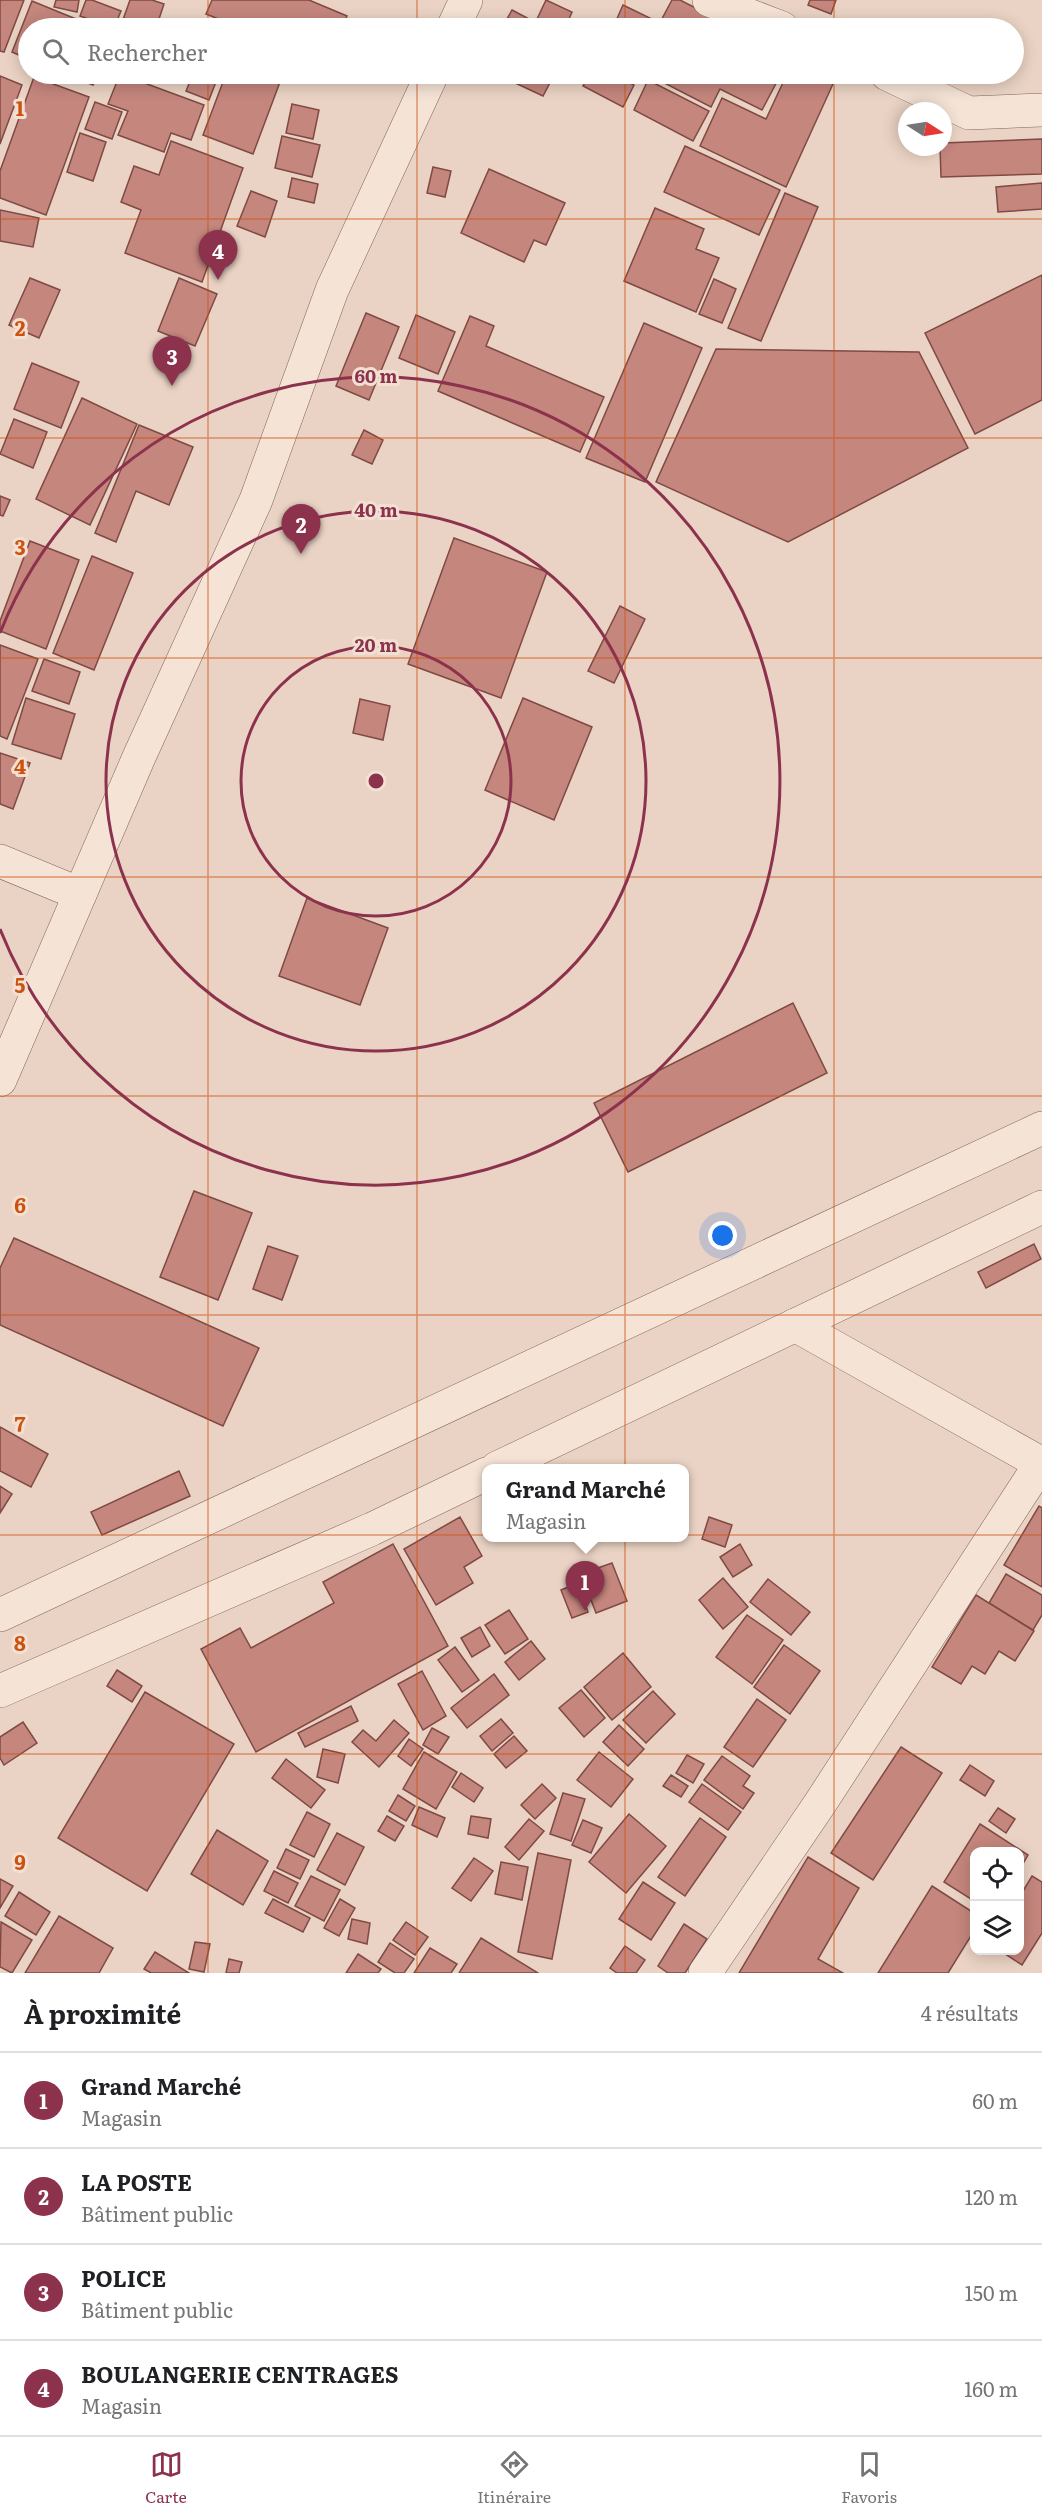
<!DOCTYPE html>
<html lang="fr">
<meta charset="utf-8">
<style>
:root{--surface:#fff;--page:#f2f2f2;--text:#202124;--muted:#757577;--line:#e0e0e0;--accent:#8c324d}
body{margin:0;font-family:Literata,serif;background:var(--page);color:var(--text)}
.controls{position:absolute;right:18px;bottom:18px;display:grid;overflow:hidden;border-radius:12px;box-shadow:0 3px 15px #0003}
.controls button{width:54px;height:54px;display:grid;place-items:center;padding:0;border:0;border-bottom:2px solid var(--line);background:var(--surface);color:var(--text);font:30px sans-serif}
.compass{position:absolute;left:898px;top:102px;width:54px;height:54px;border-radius:50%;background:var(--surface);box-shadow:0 3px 15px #0003;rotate:102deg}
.you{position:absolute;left:723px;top:1236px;width:21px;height:21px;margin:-15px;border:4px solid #fff;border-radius:50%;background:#1a73e8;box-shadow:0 0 0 9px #1a73e833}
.badge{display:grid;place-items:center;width:39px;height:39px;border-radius:50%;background:var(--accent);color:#fff;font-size:20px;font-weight:700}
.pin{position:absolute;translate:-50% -50px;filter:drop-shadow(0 2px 3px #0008)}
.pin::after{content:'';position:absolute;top:32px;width:21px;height:18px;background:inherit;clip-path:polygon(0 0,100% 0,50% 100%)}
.popup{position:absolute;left:482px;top:1464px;width:207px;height:78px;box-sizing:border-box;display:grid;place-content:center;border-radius:12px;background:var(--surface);filter:drop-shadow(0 2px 4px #0005);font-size:20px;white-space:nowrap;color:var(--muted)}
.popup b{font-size:22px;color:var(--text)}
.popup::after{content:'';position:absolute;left:50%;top:100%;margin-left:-12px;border:12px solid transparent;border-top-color:var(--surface)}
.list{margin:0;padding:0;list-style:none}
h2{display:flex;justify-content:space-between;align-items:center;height:78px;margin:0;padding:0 24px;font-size:26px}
h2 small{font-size:20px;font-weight:400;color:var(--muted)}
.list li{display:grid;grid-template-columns:39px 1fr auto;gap:18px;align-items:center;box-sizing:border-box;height:96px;padding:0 24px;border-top:2px solid var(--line)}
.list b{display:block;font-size:22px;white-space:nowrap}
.list p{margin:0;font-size:20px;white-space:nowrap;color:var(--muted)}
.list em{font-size:20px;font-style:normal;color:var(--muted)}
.icon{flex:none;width:33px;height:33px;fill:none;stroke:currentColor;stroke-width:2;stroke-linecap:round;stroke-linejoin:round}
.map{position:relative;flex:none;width:1042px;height:1973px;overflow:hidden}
.search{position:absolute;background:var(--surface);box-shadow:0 3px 15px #0003;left:18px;right:18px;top:18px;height:66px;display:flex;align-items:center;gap:15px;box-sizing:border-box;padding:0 21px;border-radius:33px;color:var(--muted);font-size:22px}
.sheet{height:462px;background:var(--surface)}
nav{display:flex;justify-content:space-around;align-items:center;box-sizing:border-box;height:84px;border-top:2px solid var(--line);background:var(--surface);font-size:16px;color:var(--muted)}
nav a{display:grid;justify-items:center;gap:3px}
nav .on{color:var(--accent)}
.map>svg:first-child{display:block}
.building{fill:#c4867d;stroke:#7f4a44;stroke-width:1.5}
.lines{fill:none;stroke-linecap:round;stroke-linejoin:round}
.minor-casing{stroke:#82655c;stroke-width:34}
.minor{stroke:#f5e3d6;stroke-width:33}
.grid{fill:none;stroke:#cd510f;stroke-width:1.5;stroke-opacity:0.55}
.ring{fill:none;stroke:#8c324d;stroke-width:3}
.grid-label{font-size:20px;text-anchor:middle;font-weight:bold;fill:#cd510f;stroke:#f2e0d3;stroke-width:6;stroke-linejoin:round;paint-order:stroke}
.centre{fill:#8c324d;stroke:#f2e0d3;stroke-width:3}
.ring-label{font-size:18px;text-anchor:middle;font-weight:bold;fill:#8c324d;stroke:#f2e0d3;stroke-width:6;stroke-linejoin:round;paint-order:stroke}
</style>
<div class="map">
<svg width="1042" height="1973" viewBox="0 0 1042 1973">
<rect width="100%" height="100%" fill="#ead3c4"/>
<g class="building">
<path d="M0,0h24l-20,52 -4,-1z"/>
<path d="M56,0h23l-2,12 -23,-5z"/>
<path d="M86,0h6l29,11 -7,17 -34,-12z"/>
<path d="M130,0h22l12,4 -8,24h-36z"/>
<path d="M212,0h97l38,16 -5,12h-101l-35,-14z"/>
<path d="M546,0l26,12 -7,16h-7l-21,-9z"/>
<path d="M672,0h8l55,28h-78z"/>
<path d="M810,0h26l-5,14 -23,-9z"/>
<path d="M32,1l66,27h-70v31l-16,-7z"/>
<path d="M623,5l31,15 -4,8h-24l-11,-5z"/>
<path d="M512,10l34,18h-44z"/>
<path d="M65,74h33l-5,11z"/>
<path d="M120,74l84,31 -13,35 -20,-7 -7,19 -46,-17 10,-24 -20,-7z"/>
<path d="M193,74h26l-10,26 -23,-9z"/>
<path d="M226,74h57l-30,80 -50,-19z"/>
<path d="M496,74h56l2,1 -11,21z"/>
<path d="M590,74h22l22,11 -11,22 -40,-21z"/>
<path d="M647,74h134l-19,36 -42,-21 -9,18z"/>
<path d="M787,74h23l23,10 -47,103 -86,-41 22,-48 44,21z"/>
<path d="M0,76l22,9 -22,59z"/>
<path d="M34,77l55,20 -43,118 -46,-17v-27z"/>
<path d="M648,80l61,31 -16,30 -59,-31z"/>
<path d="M95,102l27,10 -10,27 -27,-10z"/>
<path d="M292,104l27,6 -6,29 -27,-6z"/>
<path d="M80,133l26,9 -13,39 -26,-9z"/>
<path d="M282,136l38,9 -8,32 -37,-9z"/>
<path d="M1042,139v35l-101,3 -1,-30h3v-4z"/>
<path d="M171,141l72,27 -41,114 -77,-29 16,-43 -20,-8 13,-36 25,9z"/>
<path d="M685,146l95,44 -21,45 -95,-43z"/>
<path d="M433,167l18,4 -6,26 -18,-4z"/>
<path d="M489,169l76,34 -19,42 -12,-5 -10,22 -63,-29z"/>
<path d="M292,178l26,6 -4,19 -26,-6z"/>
<path d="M1042,183v26l-44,3 -2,-25z"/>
<path d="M251,191l26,10 -12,36 -28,-11z"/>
<path d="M785,193l33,14 -57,134 -33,-13z"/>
<path d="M655,208l49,21 -8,20 23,9 -23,54 -72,-31z"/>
<path d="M0,210l39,8 -6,29 -33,-6z"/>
<path d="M1042,275v125l-67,34 -50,-101z"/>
<path d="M30,278l30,12 -21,48 -30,-13z"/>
<path d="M179,278l38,16 -22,52 -37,-15z"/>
<path d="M714,279l22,10 -14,34 -23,-9z"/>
<path d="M366,313l33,14 -30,73 -33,-14z"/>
<path d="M416,315l39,17 -17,42 -39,-16z"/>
<path d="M470,316l24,10 -8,20 118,51 -24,55 -142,-61z"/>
<path d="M644,323l58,25 -57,134 -59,-24z"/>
<path d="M716,349l203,3 49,96 -180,94 -132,-60z"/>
<path d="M32,363l47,19 -18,46 -47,-19z"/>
<path d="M82,398l55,26 -47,101 -54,-26z"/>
<path d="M14,419l33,13 -14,36 -33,-14z"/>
<path d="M139,425l54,22 -24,58 -33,-14 -20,51 -21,-9z"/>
<path d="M364,430l19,10 -11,24 -20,-9z"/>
<path d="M0,496l10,4 -7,16 -3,-1z"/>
<path d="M454,538l93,34 -46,126 -93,-34z"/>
<path d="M30,541l49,19 -33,89 -46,-18v-10z"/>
<path d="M92,556l41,17 -39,97 -41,-17z"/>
<path d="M620,606l25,13 -31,64 -26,-12z"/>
<path d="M0,645l38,14 -31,80 -7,-3z"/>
<path d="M44,659l36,13 -11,32 -37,-13z"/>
<path d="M26,698l49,16 -14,45 -49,-15z"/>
<path d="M523,698l69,29 -38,93 -69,-30z"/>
<path d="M360,699l30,7 -7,34 -30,-7z"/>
<path d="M0,753l30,10 -17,46 -13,-5z"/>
<path d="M307,898l81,30 -28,77 -81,-29z"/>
<path d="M793,1003l34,70 -199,99 -34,-69z"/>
<path d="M194,1191l58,22 -34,87 -58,-23z"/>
<path d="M14,1238l245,110 -36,78 -223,-101v-57z"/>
<path d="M1034,1244l7,15 -55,29 -8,-16z"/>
<path d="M268,1246l30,10 -16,44 -29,-11z"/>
<path d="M0,1427l48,27 -17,33 -31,-16z"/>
<path d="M179,1471l11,25 -88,39 -11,-23z"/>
<path d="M0,1486l12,8 -12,19z"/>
<path d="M1039,1506l3,2v79l-38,-22z"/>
<path d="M460,1517l22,39 -18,11 9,16 -37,22 -32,-56z"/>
<path d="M709,1517l23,8 -7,22 -23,-8z"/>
<path d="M393,1544l55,102 -192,106 -55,-103 39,-21 11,20 83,-45 -11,-21z"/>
<path d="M740,1544l12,21 -19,12 -13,-20z"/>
<path d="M612,1563l15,38 -31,12 -15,-39z"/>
<path d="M1006,1574l36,21v20l-9,15 -44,-27z"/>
<path d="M723,1578l25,29 -25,22 -24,-29z"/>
<path d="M768,1579l42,33 -19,23 -41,-33z"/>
<path d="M578,1583l10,29 -16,6 -11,-28z"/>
<path d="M976,1595l58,36 -19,30 -16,-10 -14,23 -13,-8 -11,18 -29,-17z"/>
<path d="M509,1610l19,29 -23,15 -20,-29z"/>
<path d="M747,1615l36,25 -31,44 -36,-27z"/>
<path d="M480,1627l10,19 -18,11 -11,-19z"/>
<path d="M531,1641l14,18 -26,21 -14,-18z"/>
<path d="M784,1645l36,26 -30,43 -36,-27z"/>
<path d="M455,1647l24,33 -17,12 -24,-32z"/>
<path d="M623,1653l28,34 -39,33 -28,-33z"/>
<path d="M117,1670l25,16 -10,16 -25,-16z"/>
<path d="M422,1671l24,45 -23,14 -25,-46z"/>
<path d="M494,1674l15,21 -42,33 -16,-20z"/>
<path d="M581,1690l24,28 -21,19 -25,-29z"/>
<path d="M653,1691l22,23 -29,29 -23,-23z"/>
<path d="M145,1692l89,52 -87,147 -89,-53z"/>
<path d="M757,1699l29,21 -33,47 -29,-20z"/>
<path d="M351,1706l7,15 -53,26 -7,-14z"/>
<path d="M501,1719l12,14 -21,18 -12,-15z"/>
<path d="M394,1720l15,13 -30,34 -27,-25 11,-12 13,11z"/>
<path d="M23,1722l14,21 -33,22 -4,-7v-21z"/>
<path d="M619,1725l25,24 -16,17 -25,-24z"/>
<path d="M432,1728l17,9 -11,17 -15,-9z"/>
<path d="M514,1736l13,15 -21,17 -12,-14z"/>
<path d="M409,1739l14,10 -12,17 -13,-10z"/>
<path d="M901,1747l41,26 -69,107 -42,-27z"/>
<path d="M323,1749l22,5 -7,29 -21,-6z"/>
<path d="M424,1752l33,20 -21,37 -33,-20z"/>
<path d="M599,1752l34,27 -22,28 -34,-27z"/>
<path d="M687,1755l17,9 -11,19 -17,-10z"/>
<path d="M722,1756l28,20 -7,10 11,7 -11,16 -39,-29z"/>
<path d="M286,1759l39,31 -14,18 -39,-30z"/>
<path d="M970,1765l24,16 -9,15 -25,-16z"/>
<path d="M461,1773l22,15 -9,14 -22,-15z"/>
<path d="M671,1775l17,11 -7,11 -18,-11z"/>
<path d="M542,1784l14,14 -21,21 -14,-14z"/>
<path d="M702,1784l39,28 -13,18 -39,-28z"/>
<path d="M563,1793l22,6 -14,42 -21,-7z"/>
<path d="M398,1795l17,11 -9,15 -17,-10z"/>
<path d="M419,1807l26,11 -8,19 -25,-12z"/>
<path d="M998,1808l17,11 -9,14 -17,-12z"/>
<path d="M307,1812l23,12 -16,33 -24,-12z"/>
<path d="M629,1814l37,32 -40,47 -37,-31z"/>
<path d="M387,1816l17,10 -9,15 -17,-10z"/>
<path d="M471,1816l20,3 -3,19 -20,-4z"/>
<path d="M700,1818l26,19 -41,59 -27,-19z"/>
<path d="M529,1819l15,12 -25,29 -14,-13z"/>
<path d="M583,1820l19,8 -11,25 -19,-8z"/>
<path d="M980,1824l48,31 -8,14v-17h-46v49l-30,-19z"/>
<path d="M217,1830l51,31 -25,44 -52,-31z"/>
<path d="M337,1833l27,14 -19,38 -28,-15z"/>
<path d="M286,1849l23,11 -9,19 -23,-11z"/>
<path d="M538,1853l33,7 -19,99 -34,-7z"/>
<path d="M808,1857l51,31 -41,71 25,14h-104z"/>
<path d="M474,1858l19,13 -22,30 -19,-13z"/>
<path d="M501,1862l27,5 -6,33 -27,-6z"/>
<path d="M274,1871l24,12 -10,20 -24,-12z"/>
<path d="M311,1876l29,14 -16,31 -29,-15z"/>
<path d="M1032,1876l10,6v51l-20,32 -23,-15h21v-54z"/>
<path d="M0,1879l13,7 -13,22z"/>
<path d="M643,1882l32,21 -24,37 -32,-21z"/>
<path d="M932,1886l42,27v18l-26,42h-70z"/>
<path d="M19,1892l31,20 -14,23 -31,-19z"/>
<path d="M273,1899l37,19 -7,14 -38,-19z"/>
<path d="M340,1899l15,9 -16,28 -15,-8z"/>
<path d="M59,1916l54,32 -14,25h-74z"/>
<path d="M352,1919l18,4 -3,21 -19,-5z"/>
<path d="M1,1922l31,18 -20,33 -12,-6z"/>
<path d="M406,1922l22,15 -13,18 -22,-15z"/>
<path d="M684,1924l23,15 -22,34h-17l-10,-7z"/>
<path d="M481,1938l57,35h-79z"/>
<path d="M195,1942l15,2 -6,28 -15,-3z"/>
<path d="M390,1943l24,16 -10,14h-9l-17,-11z"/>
<path d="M625,1946l20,14 -9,13h-19l-7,-5z"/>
<path d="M430,1948l27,16 -6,9h-37z"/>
<path d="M155,1952l34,21h-38l-7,-4z"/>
<path d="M358,1954l23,15 -3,4h-32z"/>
<path d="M229,1959l13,3 -3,11h-13z"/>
</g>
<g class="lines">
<defs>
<g id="minor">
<path d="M709,0l73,28"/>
<path d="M453,28l13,-28"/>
<path d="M887,74l82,39 73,-3"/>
<path d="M0,861l80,33"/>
<path d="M0,1080l139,-323 117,-257 76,-210 100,-216"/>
<path d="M795,1325l247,139"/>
<path d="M497,1468l545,-261"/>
<path d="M0,1615l1042,-487"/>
<path d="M0,1691l372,-162 114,-55"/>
<path d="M705,1973l116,-171 220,-339"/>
</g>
</defs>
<use href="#minor" class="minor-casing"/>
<use href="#minor" class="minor"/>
</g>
<path class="grid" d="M208,0v28M417,0v28M625,0v28M834,0v28M208,74v1899M417,74v1899M625,74v1899M834,74v1899M0,219h1042M0,438h1042M0,658h1042M0,877h1042M0,1096h1042M0,1315h1042M0,1535h1042M0,1754h1042"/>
<g class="ring">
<circle cx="376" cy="781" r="135"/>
<circle cx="376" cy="781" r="270"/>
<path d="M0 633A404 404 0 1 1 0 929"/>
</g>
<g class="grid-label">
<text x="20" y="116">1</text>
<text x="20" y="336">2</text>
<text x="20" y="555">3</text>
<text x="20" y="774">4</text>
<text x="20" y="993">5</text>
<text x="20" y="1213">6</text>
<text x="20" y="1432">7</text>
<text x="20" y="1651">8</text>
<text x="20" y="1870">9</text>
</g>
<circle cx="376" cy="781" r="9" class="centre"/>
<g class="ring-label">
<text x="376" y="383">60 m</text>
<text x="376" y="517">40 m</text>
<text x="376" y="652">20 m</text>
</g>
</svg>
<div class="controls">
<button><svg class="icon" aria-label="locate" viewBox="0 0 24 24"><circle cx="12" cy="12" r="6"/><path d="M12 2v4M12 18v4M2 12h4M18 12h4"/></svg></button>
<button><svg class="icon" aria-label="layers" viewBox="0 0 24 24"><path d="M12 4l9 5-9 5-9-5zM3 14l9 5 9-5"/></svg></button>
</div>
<svg class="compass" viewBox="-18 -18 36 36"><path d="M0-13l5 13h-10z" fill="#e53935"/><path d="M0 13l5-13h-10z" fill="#757577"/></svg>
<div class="you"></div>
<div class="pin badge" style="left:585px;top:1611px">1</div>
<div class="popup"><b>Grand Marché</b>Magasin</div>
<div class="pin badge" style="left:301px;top:554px">2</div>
<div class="pin badge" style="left:172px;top:386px">3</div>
<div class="pin badge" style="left:218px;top:280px">4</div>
<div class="search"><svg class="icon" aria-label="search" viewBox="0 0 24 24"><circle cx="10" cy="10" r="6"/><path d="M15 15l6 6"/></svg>Rechercher</div>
</div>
<section class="sheet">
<h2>À proximité<small>4 résultats</small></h2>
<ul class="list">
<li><span class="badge">1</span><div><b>Grand Marché</b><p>Magasin</p></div><em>60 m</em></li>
<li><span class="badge">2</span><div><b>LA POSTE</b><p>Bâtiment public</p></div><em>120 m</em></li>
<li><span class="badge">3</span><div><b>POLICE</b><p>Bâtiment public</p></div><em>150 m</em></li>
<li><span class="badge">4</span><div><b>BOULANGERIE CENTRAGES</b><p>Magasin</p></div><em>160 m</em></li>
</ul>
</section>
<nav>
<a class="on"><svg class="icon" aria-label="map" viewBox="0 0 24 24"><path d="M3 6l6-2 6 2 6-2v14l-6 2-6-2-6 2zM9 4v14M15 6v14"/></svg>Carte</a>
<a><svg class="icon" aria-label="directions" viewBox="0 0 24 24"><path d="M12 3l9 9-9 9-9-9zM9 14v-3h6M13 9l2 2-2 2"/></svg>Itinéraire</a>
<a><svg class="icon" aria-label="saved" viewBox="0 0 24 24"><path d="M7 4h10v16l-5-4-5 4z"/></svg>Favoris</a>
</nav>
